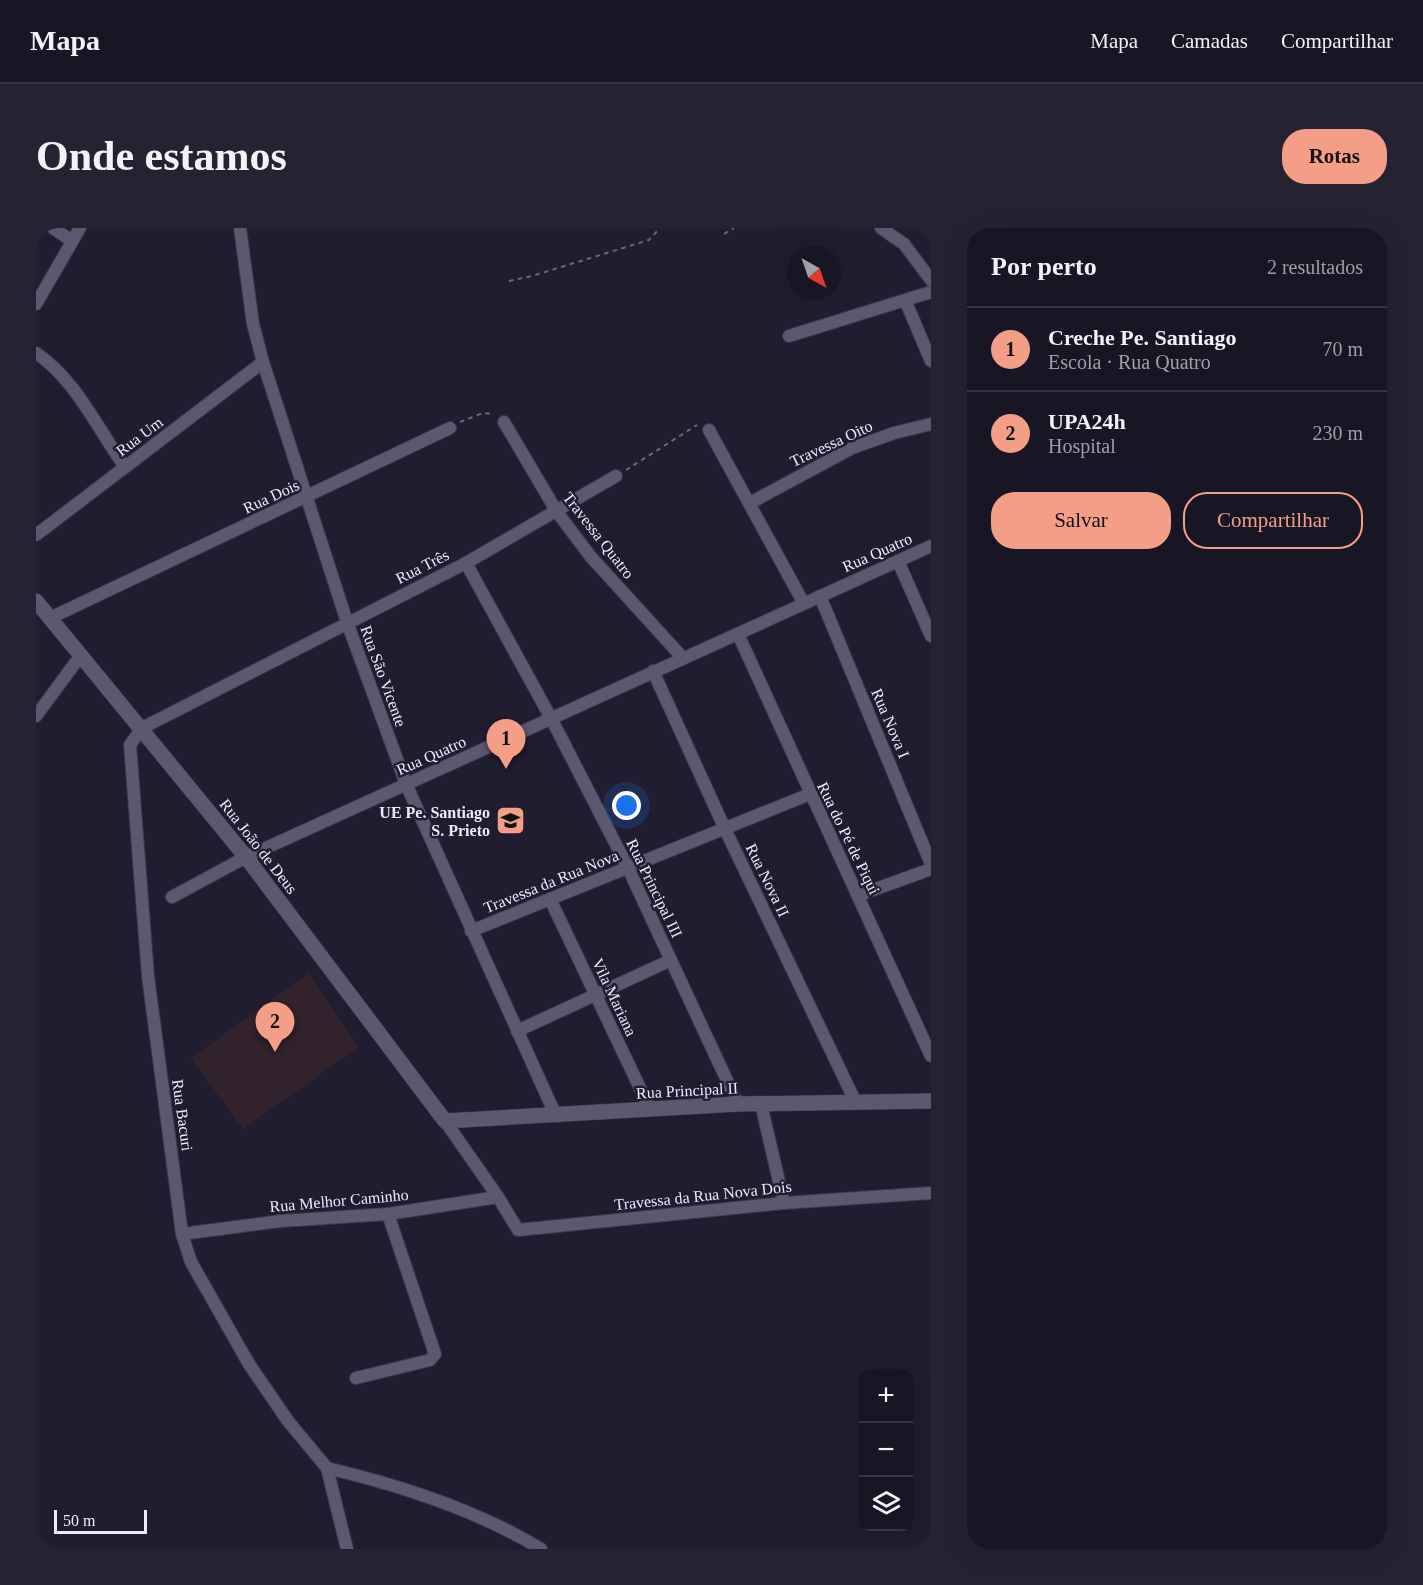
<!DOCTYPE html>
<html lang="pt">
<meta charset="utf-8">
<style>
:root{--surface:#181625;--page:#252332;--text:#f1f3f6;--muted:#9f9fa7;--line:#363542;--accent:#f49e88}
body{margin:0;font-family:Georgia,serif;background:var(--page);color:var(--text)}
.controls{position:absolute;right:18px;bottom:18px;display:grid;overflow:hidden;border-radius:12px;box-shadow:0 6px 24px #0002}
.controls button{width:54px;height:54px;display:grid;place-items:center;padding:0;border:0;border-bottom:2px solid var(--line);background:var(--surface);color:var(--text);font:30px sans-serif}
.compass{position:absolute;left:751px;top:18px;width:54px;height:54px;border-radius:50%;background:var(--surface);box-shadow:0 6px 24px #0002;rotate:140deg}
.scale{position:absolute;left:18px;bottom:15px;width:93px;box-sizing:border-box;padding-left:6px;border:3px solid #ecebf9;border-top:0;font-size:16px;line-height:21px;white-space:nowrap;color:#ecebf9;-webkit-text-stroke:4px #201d31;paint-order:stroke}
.you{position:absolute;left:591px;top:578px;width:21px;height:21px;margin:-15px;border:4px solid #fff;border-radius:50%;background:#1a73e8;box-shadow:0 0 0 9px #1a73e833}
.badge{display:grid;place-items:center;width:39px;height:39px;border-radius:50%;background:var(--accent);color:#111;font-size:20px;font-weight:700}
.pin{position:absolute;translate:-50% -50px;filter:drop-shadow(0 2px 3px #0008)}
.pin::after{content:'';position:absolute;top:32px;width:21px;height:18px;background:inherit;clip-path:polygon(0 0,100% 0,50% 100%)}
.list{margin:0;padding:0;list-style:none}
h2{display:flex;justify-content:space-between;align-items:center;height:78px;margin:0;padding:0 24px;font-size:26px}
h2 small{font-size:20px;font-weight:400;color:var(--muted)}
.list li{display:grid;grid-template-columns:39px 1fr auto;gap:18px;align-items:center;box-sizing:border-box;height:84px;padding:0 24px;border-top:2px solid var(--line)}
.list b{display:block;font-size:22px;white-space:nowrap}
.list p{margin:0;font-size:20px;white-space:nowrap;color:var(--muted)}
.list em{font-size:20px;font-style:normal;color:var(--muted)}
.actions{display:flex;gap:12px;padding:18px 24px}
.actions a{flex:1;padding:14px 0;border:2px solid var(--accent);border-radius:24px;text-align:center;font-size:21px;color:var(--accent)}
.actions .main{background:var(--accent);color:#111}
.icon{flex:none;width:33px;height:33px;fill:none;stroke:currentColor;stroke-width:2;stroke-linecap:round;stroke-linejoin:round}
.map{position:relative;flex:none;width:895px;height:1321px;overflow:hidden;border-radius:24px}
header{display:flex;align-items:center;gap:36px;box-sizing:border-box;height:84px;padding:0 30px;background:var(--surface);border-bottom:2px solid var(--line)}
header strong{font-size:28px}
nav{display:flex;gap:33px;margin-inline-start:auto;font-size:21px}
.intro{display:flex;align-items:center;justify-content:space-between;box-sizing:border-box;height:144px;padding:0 36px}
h1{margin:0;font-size:42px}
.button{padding:15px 27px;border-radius:24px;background:var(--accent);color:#111;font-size:21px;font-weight:700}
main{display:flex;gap:36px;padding:0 36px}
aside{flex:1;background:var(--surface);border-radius:24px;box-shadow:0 6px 24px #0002}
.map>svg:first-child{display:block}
.medical{fill:#32222c}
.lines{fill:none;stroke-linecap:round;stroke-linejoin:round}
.minor-casing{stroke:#3c394a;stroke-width:14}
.tertiary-casing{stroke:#3c394a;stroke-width:16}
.path{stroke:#6c697b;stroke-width:2;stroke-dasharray:4.5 4.5;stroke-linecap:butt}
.minor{stroke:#5b5870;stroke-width:12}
.tertiary{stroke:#5b5870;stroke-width:15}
.labels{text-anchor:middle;stroke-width:5;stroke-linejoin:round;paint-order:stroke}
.street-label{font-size:16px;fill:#ecebf9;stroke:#201d31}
.poi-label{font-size:16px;font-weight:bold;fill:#ecebf9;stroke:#201d31;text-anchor:end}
</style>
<header>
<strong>Mapa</strong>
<nav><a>Mapa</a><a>Camadas</a><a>Compartilhar</a></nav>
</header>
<div class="intro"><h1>Onde estamos</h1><a class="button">Rotas</a></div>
<main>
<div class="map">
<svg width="895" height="1321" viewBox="0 0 895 1321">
<rect width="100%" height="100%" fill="#201d31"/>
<path class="medical" d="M273,745l50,74 -116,82 -52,-71z"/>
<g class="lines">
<defs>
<g id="minor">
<path d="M17,0l19,13"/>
<path d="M204,0l13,96 10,38 84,260 59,162 150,332"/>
<path d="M845,0l23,16 27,36"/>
<path d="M869,72l26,61"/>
<path d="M0,76l44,-76"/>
<path d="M753,108l142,-44"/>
<path d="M0,125c40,27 61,75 89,114"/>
<path d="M468,194l53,90 34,45 91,100"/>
<path d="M673,202l94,172"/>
<path d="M714,275l102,-55 42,-15 37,-9"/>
<path d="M0,307l227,-173"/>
<path d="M862,333l33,75"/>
<path d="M430,335l86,157 76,148 110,236"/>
<path d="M784,368l111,268"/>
<path d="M14,390l400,-190"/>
<path d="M702,406l193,422"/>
<path d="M617,443l72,158 131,274"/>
<path d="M0,488l45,-61"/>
<path d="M823,667l72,-26"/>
<path d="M136,669l74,-40 685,-311"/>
<path d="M514,671l100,210"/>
<path d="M435,703l339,-137"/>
<path d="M481,803l154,-71"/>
<path d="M725,876l23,99"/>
<path d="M409,893l53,76 20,33 266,-27 147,-10"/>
<path d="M146,1006l99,-13 107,-7 110,-17"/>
<path d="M320,1150l74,-18 5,-6 -47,-140"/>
<path d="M291,1240c72,17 150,42 214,81"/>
<path d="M311,1321l-20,-81 -39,-47 -39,-57 -58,-102 -9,-28 -34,-258 -18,-231 12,-17 324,-165 150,-87"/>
</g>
<path id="tertiary" d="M0,373l210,256 199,264 293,-17 193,-3"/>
</defs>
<use href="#minor" class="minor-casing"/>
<use href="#tertiary" class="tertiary-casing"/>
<g class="path">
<path d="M688,6l10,-6"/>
<path d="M473,53l23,-5 117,-36 11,-12"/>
<path d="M424,194l23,-9 11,1"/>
<path d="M590,242l71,-45"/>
</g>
<use href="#minor" class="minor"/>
<use href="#tertiary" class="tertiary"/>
</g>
<defs>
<symbol id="school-square" viewBox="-11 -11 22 22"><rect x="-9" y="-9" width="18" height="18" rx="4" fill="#f49e88" stroke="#201d31"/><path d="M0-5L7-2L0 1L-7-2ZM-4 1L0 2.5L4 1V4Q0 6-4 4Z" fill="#111"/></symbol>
</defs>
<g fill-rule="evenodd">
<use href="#school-square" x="458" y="576" width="33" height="33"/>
</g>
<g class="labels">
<g class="street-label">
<text transform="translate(103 208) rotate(-37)" y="6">Rua Um</text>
<text transform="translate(795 215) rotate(-25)" y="6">Travessa Oito</text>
<text transform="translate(235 268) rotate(-25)" y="6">Rua Dois</text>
<text transform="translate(563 307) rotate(52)" y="6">Travessa Quatro</text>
<text transform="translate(841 324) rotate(-24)" y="6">Rua Quatro</text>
<text transform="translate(386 338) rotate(-27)" y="6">Rua Três</text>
<text transform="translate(348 448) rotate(70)" y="6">Rua São Vicente</text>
<text transform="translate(855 495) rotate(67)" y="6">Rua Nova I</text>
<text transform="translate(395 527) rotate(-24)" y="6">Rua Quatro</text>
<text transform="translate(813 610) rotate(64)" y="6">Rua do Pé de Piqui</text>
<text transform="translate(223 618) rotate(52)" y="6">Rua João de Deus</text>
<text transform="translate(732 652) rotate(64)" y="6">Rua Nova II</text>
<text transform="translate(515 653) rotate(-22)" y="6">Travessa da Rua Nova</text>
<text transform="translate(619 660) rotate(64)" y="6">Rua Principal III</text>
<text transform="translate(579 769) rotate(65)" y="6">Vila Mariana</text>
<text transform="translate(651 862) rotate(-3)" y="6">Rua Principal II</text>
<text transform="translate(147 887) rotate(82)" y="6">Rua Bacuri</text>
<text transform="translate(667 967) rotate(-6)" y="6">Travessa da Rua Nova Dois</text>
<text transform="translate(303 972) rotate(-5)" y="6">Rua Melhor Caminho</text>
</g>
<g class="poi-label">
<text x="454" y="590">UE Pe. Santiago<tspan x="454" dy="18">S. Prieto</tspan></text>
</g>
</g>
</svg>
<div class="controls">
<button>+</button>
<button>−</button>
<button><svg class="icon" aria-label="layers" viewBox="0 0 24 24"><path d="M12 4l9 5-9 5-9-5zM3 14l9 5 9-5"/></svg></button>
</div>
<svg class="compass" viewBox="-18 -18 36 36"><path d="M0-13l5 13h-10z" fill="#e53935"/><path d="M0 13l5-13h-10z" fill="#9f9fa7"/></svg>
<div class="scale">50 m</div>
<div class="you"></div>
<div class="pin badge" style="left:470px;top:541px">1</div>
<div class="pin badge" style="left:239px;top:824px">2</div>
</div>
<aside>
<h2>Por perto<small>2 resultados</small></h2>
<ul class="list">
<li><span class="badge">1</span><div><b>Creche Pe. Santiago</b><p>Escola · Rua Quatro</p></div><em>70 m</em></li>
<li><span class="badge">2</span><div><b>UPA24h</b><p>Hospital</p></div><em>230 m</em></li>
</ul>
<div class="actions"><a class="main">Salvar</a><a>Compartilhar</a></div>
</aside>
</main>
